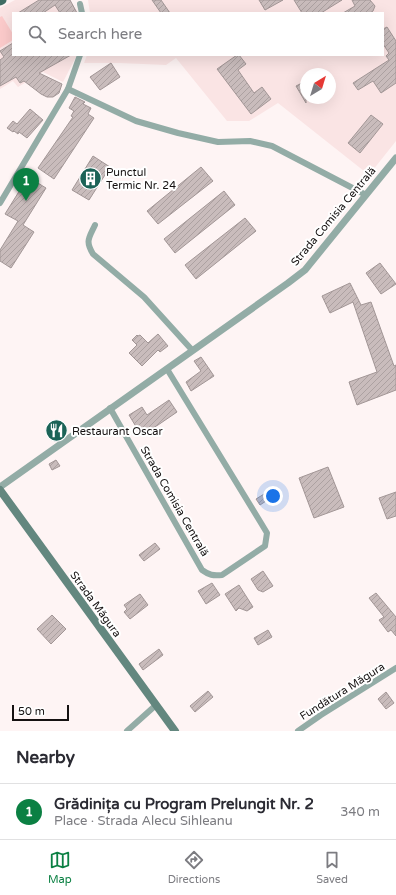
<!DOCTYPE html>
<meta charset="utf-8">
<style>
:root{--surface:#fff;--page:#f7f7f7;--text:#2b2b33;--muted:#7c7c81;--line:#e1e1e2;--accent:#0b8043}
body{margin:0;font-family:"Varela Round",sans-serif;background:var(--page);color:var(--text)}
.compass{position:absolute;left:300px;top:68px;width:36px;height:36px;border-radius:50%;background:var(--surface);box-shadow:0 4px 16px #0002;rotate:38deg}
.scale{position:absolute;left:12px;bottom:10px;width:57px;box-sizing:border-box;padding-left:4px;border:2px solid #151111;border-top:0;font-size:11px;line-height:14px;white-space:nowrap;color:#151111;-webkit-text-stroke:3px #fff;paint-order:stroke}
.you{position:absolute;left:273px;top:496px;width:14px;height:14px;margin:-10px;border:3px solid #fff;border-radius:50%;background:#1a73e8;box-shadow:0 0 0 6px #1a73e833}
.badge{display:grid;place-items:center;width:26px;height:26px;border-radius:50%;background:var(--accent);color:#fff;font-size:13px;font-weight:700}
.pin{position:absolute;translate:-50% -33px;filter:drop-shadow(0 1px 2px #0008)}
.pin::after{content:'';position:absolute;top:21px;width:14px;height:12px;background:inherit;clip-path:polygon(0 0,100% 0,50% 100%)}
.list{margin:0;padding:0;list-style:none}
h2{display:flex;justify-content:space-between;align-items:center;height:52px;margin:0;padding:0 16px;font-size:17px}
h2 small{font-size:13px;font-weight:400;color:var(--muted)}
.list li{display:grid;grid-template-columns:26px 1fr auto;gap:12px;align-items:center;box-sizing:border-box;height:56px;padding:0 16px;border-top:1px solid var(--line)}
.list b{display:block;font-size:15px;white-space:nowrap}
.list p{margin:0;font-size:13px;white-space:nowrap;color:var(--muted)}
.list em{font-size:13px;font-style:normal;color:var(--muted)}
.icon{flex:none;width:22px;height:22px;fill:none;stroke:currentColor;stroke-width:2;stroke-linecap:round;stroke-linejoin:round}
.map{position:relative;flex:none;width:396px;height:731px;overflow:hidden}
.search{position:absolute;background:var(--surface);box-shadow:0 4px 16px #0002;left:12px;right:12px;top:12px;height:44px;display:flex;align-items:center;gap:10px;box-sizing:border-box;padding:0 14px;border-radius:0px;color:var(--muted);font-size:15px}
.sheet{height:108px;background:var(--surface)}
nav{display:flex;justify-content:space-around;align-items:center;box-sizing:border-box;height:56px;border-top:1px solid var(--line);background:var(--surface);font-size:11px;color:var(--muted)}
nav a{display:grid;justify-items:center;gap:2px}
nav .on{color:var(--accent)}
.map>svg:first-child{display:block}
.built{fill:#fae4e4;fill-rule:evenodd}
.grass{fill:#fccbcb}
.building{fill:url(#building-hatch);stroke:#a29696}
.lines{fill:none;stroke-linecap:round;stroke-linejoin:round}
.minor{stroke:#93aca6;stroke-width:6}
.tertiary{stroke:#93aca6;stroke-width:7}
.secondary{stroke:#63877f;stroke-width:8}
.primary{stroke:#3f6d64;stroke-width:9}
.labels{text-anchor:middle;stroke-width:4;stroke-linejoin:round;paint-order:stroke}
.poi-label{font-size:11px;fill:#151111;stroke:#fff;text-anchor:start}
.street-label{font-size:11px;fill:#151111;stroke:#fff}
</style>
<div class="map">
<svg width="396" height="731" viewBox="0 0 396 731">
<defs>
<pattern id="building-hatch" width="6" height="6" patternUnits="userSpaceOnUse"><rect width="6" height="6" fill="#c9bcbc"/><path d="M-1 1l2-2M0 6l6-6M5 7l2-2" fill="none" stroke="#aca1a1"/></pattern>
</defs>
<rect width="100%" height="100%" fill="#fef4f4"/>
<g class="built">
<path d="M15,0h55l8,13h-65v42h64l-14,27 -20,-10 -25,15 -5,-6 -13,8v-81z"/>
<path d="M88,0h308v141l-27,34 -91,-72 -29,18h-22l-51,-63 -10,7 -46,-2h-36l3,-8h296v-42h-293zM306,74h24v24h-24z"/>
</g>
<path class="grass" d="M2,16l11,18v6l-13,8v-31z"/>
<g class="building">
<path d="M39,0h31l7,13h-17l-5,-8 -12,8h-25z"/>
<path d="M152,0h9l9,13h-9z"/>
<path d="M259,0h24l-18,10z"/>
<path d="M294,0h48l-21,13h-19z"/>
<path d="M352,0h18l5,6 -2,5 -3,2h-27l12,-7z"/>
<path d="M387,27l9,14v42l-15,10 -8,-12 -15,9 -5,-7 36,-23 -3,-4 3,-3 -6,-9v-15z"/>
<path d="M13,43v12h58l-32,18 23,11 -3,9 -6,4h-6l-6,-3 -17,-13 -4,2 -4,-6 -16,9v-26l4,-3 -4,-6z"/>
<path d="M237,55h2l7,9 -8,6 16,23 8,-6 9,12 -20,15 -34,-45z"/>
<path d="M111,63l9,14 -20,13 -10,-13z"/>
<path d="M306,81v22l-10,-17z"/>
<path d="M75,97l10,5 -2,2 8,4 -3,6 6,4 -40,61 -16,-11 35,-51 -2,-1 3,-5 -5,-3z"/>
<path d="M30,109l13,11 -16,18 -8,-6 -1,2 -4,-3 -1,1 -6,-4 6,-7 4,3z"/>
<path d="M371,115l12,9 -23,29 -12,-10z"/>
<path d="M93,156l17,11 -21,33 -17,-10z"/>
<path d="M201,167l12,14 -55,43 -11,-13z"/>
<path d="M28,177l18,11 -23,37 11,7 -23,36 -11,-7v-11l18,-29 -13,-7z"/>
<path d="M224,191l11,14 -60,48 -11,-14z"/>
<path d="M245,218l11,13 -60,48 -11,-14z"/>
<path d="M380,263l16,21 -15,10 -15,-21z"/>
<path d="M350,283l11,22 10,-3 23,64 2,-1v25l-39,15 -8,-23 28,-10 -24,-70 -23,11 -8,-17z"/>
<path d="M158,334l10,12 -8,6 -2,-2 -16,16 -13,-13 8,-8 -5,-5 5,-5 1,1 2,-1 8,8z"/>
<path d="M201,357l13,19 -23,15 -5,-9 15,-11 -7,-10z"/>
<path d="M169,400l8,12 -19,13 -17,10 -12,-20 13,-8 5,8z"/>
<path d="M58,424l5,8 -10,6 -4,-9z"/>
<path d="M56,460l4,6 -8,4 -3,-6z"/>
<path d="M328,467l16,40 -30,11 -15,-40z"/>
<path d="M269,491l3,6 -12,8 -4,-6z"/>
<path d="M396,492v24l-9,3 -8,-21z"/>
<path d="M155,543l5,6 -16,12 -5,-6z"/>
<path d="M263,571l10,15 -10,6 -5,-2 -7,-11z"/>
<path d="M212,583l8,12 -14,9 -8,-13z"/>
<path d="M239,585l14,22 -6,4 -8,-3 -3,3 -11,-17z"/>
<path d="M376,593l20,24v19l-5,-6 -3,2 -9,-12 5,-3 -15,-19z"/>
<path d="M140,594l8,11 -18,14 -6,-7 3,-3 -3,-4z"/>
<path d="M52,615l14,14 -15,15 -14,-15z"/>
<path d="M268,630l4,7 -14,8 -4,-7z"/>
<path d="M159,649l4,6 -20,15 -4,-6z"/>
<path d="M208,691l5,6 -18,15 -5,-6z"/>
<path d="M386,692l8,11 -8,6 -8,-10z"/>
</g>
<g class="lines">
<g class="minor">
<path d="M80,4l2,9"/>
<path d="M68,89l68,32 42,12 40,9 32,-1 22,5 94,49"/>
<path d="M0,203l68,-114 12,-34"/>
<path d="M95,225c-6,13 -10,16 -2,29l51,43 48,53"/>
<path d="M110,408l92,162c7,5 11,6 20,5l43,-29 2,-13 -6,-10 -94,-154"/>
<path d="M127,731l29,-26"/>
<path d="M298,731l23,-16 75,-47"/>
</g>
<path class="tertiary" d="M0,487l288,-204 17,-13 91,-112"/>
<path class="secondary" d="M0,490l175,241"/>
<path class="primary" d="M0,1l2,-1"/>
</g>
<defs>
<symbol id="building-disc" viewBox="-11 -11 22 22"><circle r="9.5" fill="#1b6357" stroke="#fff"/><path d="M-4-6H4V6H1V3H-1V6H-4ZM-2.5-4.3h1.7v1.8h-1.7ZM.8-4.3h1.7v1.8H.8ZM-2.5-1h1.7V.8h-1.7ZM.8-1h1.7V.8H.8Z" fill="#fff"/></symbol>
<symbol id="restaurant-disc" viewBox="-11 -11 22 22"><circle r="9.5" fill="#1b6357" stroke="#fff"/><path d="M-5-6h1v4h1v-4h1v4h1v-4h1v5L-1.5 .5V6h-2V.5L-5-1ZM5-6V6H3V1.5H1.5Q1.5-4 5-6Z" fill="#fff"/></symbol>
</defs>
<g fill-rule="evenodd">
<use href="#building-disc" x="78" y="166" width="25" height="25"/>
<use href="#restaurant-disc" x="44" y="418" width="25" height="25"/>
</g>
<g class="labels">
<g class="poi-label">
<text x="106" y="176">Punctul<tspan x="106" dy="13">Termic Nr. 24</tspan></text>
<text x="72" y="435">Restaurant Oscar</text>
</g>
<g class="street-label">
<text transform="translate(333 216) rotate(-50)" y="4">Strada Comisia Centrală</text>
<text transform="translate(175 501) rotate(60)" y="4">Strada Comisia Centrală</text>
<text transform="translate(96 604) rotate(54)" y="4">Strada Măgura</text>
<text transform="translate(342 691) rotate(-32)" y="4">Fundătura Măgura</text>
</g>
</g>
</svg>
<svg class="compass" viewBox="-18 -18 36 36"><path d="M0-13l5 13h-10z" fill="#e53935"/><path d="M0 13l5-13h-10z" fill="#7c7c81"/></svg>
<div class="scale">50 m</div>
<div class="you"></div>
<div class="pin badge" style="left:26px;top:201px">1</div>
<div class="search"><svg class="icon" aria-label="search" viewBox="0 0 24 24"><circle cx="10" cy="10" r="6"/><path d="M15 15l6 6"/></svg>Search here</div>
</div>
<section class="sheet">
<h2>Nearby<small></small></h2>
<ul class="list">
<li><span class="badge">1</span><div><b>Grădinița cu Program Prelungit Nr. 2</b><p>Place · Strada Alecu Sihleanu</p></div><em>340 m</em></li>
</ul>
</section>
<nav>
<a class="on"><svg class="icon" aria-label="map" viewBox="0 0 24 24"><path d="M3 6l6-2 6 2 6-2v14l-6 2-6-2-6 2zM9 4v14M15 6v14"/></svg>Map</a>
<a><svg class="icon" aria-label="directions" viewBox="0 0 24 24"><path d="M12 3l9 9-9 9-9-9zM9 14v-3h6M13 9l2 2-2 2"/></svg>Directions</a>
<a><svg class="icon" aria-label="saved" viewBox="0 0 24 24"><path d="M7 4h10v16l-5-4-5 4z"/></svg>Saved</a>
</nav>
